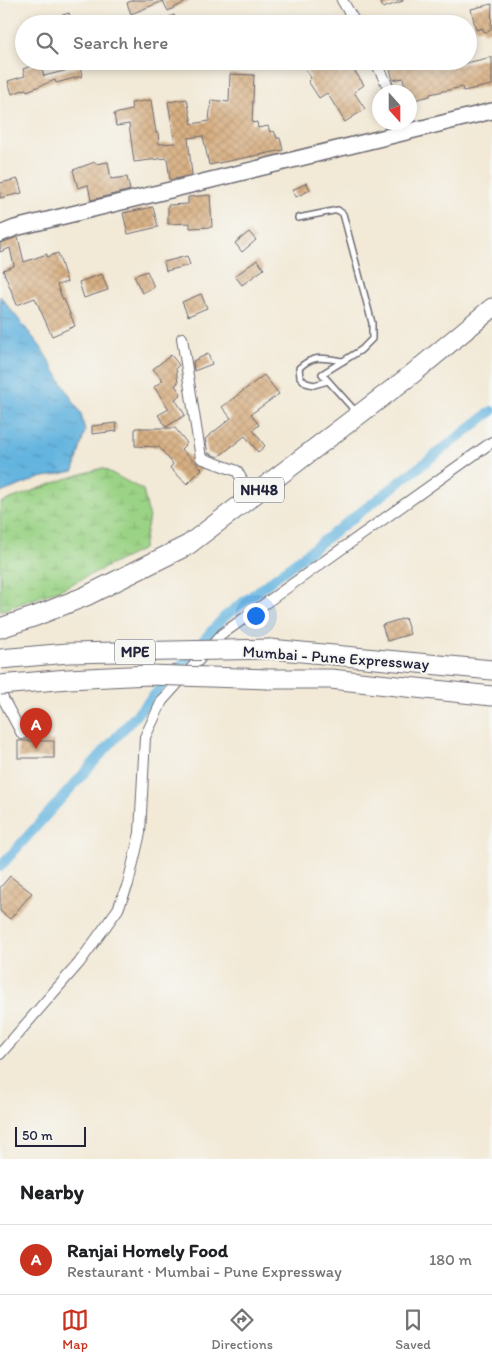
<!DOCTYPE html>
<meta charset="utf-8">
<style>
:root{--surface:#fff;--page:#f6f6f6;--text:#202124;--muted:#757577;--line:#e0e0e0;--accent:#c8321e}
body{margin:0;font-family:Itim,sans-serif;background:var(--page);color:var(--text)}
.compass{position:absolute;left:372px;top:85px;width:45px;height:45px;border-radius:50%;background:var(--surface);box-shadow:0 2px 8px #0003;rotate:159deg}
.scale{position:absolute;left:15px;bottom:12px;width:71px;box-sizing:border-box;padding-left:5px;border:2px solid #22223b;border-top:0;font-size:14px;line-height:18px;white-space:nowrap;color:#22223b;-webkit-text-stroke:4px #f6f6f2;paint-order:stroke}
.you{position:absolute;left:255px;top:615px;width:18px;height:18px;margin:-12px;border:4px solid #fff;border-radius:50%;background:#1a73e8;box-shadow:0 0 0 8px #1a73e833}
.badge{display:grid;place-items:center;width:32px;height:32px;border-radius:50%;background:var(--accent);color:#fff;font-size:16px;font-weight:700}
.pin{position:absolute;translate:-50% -41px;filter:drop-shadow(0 1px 2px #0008)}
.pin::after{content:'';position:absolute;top:26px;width:18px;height:15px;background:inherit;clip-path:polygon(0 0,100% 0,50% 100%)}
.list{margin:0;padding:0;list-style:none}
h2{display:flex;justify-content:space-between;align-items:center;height:65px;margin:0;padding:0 20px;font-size:21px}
h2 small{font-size:16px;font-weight:400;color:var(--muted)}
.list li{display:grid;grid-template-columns:32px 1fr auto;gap:15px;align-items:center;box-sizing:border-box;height:70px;padding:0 20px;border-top:1px solid var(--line)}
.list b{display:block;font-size:19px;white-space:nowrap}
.list p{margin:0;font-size:16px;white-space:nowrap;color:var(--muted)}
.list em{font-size:16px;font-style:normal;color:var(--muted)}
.icon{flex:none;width:28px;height:28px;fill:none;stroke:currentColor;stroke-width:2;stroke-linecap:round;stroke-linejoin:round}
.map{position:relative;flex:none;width:492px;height:1159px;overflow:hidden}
.search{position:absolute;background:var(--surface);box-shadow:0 2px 8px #0003;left:15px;right:15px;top:15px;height:55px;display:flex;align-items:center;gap:12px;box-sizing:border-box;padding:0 18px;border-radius:28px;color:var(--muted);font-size:19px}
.sheet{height:135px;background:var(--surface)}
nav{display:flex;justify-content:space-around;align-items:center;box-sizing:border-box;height:70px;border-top:1px solid var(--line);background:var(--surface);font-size:14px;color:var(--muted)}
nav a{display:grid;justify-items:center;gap:2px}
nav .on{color:var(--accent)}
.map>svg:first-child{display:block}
.wetland{fill:url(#wetland-marsh);stroke:#5e7a60}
.water{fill:url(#water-ripples);stroke:#436b8d}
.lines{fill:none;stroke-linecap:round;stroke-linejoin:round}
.canal{stroke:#64b4df;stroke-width:10}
.building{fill:url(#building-cross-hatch)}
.lane-casing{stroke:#6b6871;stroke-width:8}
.street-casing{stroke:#6b6871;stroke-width:12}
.secondary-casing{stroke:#6b6871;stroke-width:18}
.highway-casing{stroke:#6b6871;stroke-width:21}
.lane{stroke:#fff;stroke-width:5}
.street{stroke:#fff;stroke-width:10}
.secondary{stroke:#fff;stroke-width:15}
.highway{stroke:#fff;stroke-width:19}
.highway-bridge-casing{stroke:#6b6871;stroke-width:21;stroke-linecap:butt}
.highway-bridge{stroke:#fff;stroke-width:19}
.labels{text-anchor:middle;stroke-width:4;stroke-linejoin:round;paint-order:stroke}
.shield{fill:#f6f6f2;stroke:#626272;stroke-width:1}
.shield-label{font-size:15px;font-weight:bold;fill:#22223b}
.street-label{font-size:16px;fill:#22223b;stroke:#f6f6f2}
</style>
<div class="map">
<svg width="492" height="1159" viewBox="0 0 492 1159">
<defs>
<pattern id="wetland-marsh" width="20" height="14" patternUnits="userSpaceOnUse" patternTransform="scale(1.25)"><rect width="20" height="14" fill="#9bd386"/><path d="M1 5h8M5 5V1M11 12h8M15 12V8" fill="none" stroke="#85b575"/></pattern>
<pattern id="water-ripples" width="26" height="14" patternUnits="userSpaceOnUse" patternTransform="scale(1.25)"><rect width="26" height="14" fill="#64b4df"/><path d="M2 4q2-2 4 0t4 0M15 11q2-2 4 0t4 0" fill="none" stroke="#5292b6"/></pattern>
<pattern id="building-cross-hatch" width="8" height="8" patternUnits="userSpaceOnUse" patternTransform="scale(1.25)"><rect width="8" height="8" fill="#d7af82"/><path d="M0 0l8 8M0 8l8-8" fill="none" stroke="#b89671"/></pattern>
</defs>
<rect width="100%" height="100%" fill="#f6f6f2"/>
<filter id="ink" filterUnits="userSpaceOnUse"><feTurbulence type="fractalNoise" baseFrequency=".02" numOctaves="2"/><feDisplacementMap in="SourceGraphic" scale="10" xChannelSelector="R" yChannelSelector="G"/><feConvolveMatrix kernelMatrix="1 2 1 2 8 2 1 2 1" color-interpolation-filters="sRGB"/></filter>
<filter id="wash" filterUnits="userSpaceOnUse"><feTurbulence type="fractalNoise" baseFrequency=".0096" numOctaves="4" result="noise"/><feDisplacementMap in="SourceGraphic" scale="20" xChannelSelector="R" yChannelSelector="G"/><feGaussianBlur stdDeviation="1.12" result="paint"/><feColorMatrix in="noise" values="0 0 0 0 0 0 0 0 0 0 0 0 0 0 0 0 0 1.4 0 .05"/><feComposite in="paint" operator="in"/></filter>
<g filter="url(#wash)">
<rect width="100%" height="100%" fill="#f2e9d6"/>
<path class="wetland" d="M102,468l41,22 6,26 -6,33 -84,41 -59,21v-108l65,-24z"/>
<path class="water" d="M0,296l40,50 41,68 4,17 -11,40 -34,7 -40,15z"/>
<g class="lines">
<path class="canal" d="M0,867l224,-250 268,-206"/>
</g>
<g id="blocks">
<g class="building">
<path d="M133,0h57l-22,11 -5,-10 -32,13 -4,-11z"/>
<path d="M380,0h23v1l-20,7z"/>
<path d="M492,4l-1,26 -4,2 -4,-1v-3l-7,2 -5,-21z"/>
<path d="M69,13l3,11h-32v-2z"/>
<path d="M174,15l4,9h-22z"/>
<path d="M492,57v28l-29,6 -1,-4 -32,7v2l-20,5v-9h-4l-3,-14 -10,2 -5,-19h60l1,6z"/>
<path d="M307,61h53l-8,6 12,18 -10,7 11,17 -20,13 -18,-29 -8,5 -11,-17 3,-3 -7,-11 5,-3z"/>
<path d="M40,63l4,13 36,-9 2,9 -26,7 -1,-3 -28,11 -1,-2 -14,5 -4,-13 17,-5 -2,-7z"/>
<path d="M230,74l24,1 -2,48 5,-1 1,6 10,-2 2,6 4,-1 3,7h3l3,12 -74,15 -6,-29 -15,2 4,37 -22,5 -3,-22 -33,4 -5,-38 -13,2 -2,-12 18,-4 -1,-7 20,-3 5,33h2l1,11 16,-1 -7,-41 19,-3 5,25 17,-3 2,-21 18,2z"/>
<path d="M95,162l1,2 12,-2 3,17 16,-2 3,13 -39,10 -3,-15 -10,3 -5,-18z"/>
<path d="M18,179l4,14 -22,5v-15z"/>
<path d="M307,183l3,7 -14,7 -4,-7z"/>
<path d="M210,195l2,32 -22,1v-5l-22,1v-19l20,-1v-7z"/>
<path d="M153,207l5,20 -30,7 -5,-21z"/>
<path d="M249,232l7,8 -14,12 -7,-9z"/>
<path d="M18,237l6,25 23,-8v3l11,-4 9,29 -10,3 6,15 1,-1 11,27 -23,10 -17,-38 -18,7 -14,-35 11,-4 -4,-18 -10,4v-9z"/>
<path d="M187,256l3,9 -24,6 -2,-9z"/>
<path d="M257,260l7,9 -22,16 -7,-9z"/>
<path d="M147,271l7,16 -12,6 -8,-17z"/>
<path d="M102,274l6,16 -24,8 -5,-16z"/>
<path d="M201,294l6,14 -19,8 -6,-14z"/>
<path d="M208,354l4,10 -18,7 -1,-10z"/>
<path d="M171,355l8,10 -3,3 2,15 -3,2 6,9 -6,5 10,16 -19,12 -8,-12 11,-6 -15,-22 9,-7 -10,-11z"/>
<path d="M264,375l15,19 -28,20 8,11 -6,5 12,16 -7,6 -13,-16 -27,21 -10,-4 -3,-14 26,-21 -9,-11z"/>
<path d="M116,423l1,8 -25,3v-8z"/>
<path d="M135,428h40l12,15 -6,6 21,20 -15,15 -17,-16 3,-4 -14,-17 -24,-1z"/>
<path d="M405,618l5,16 -23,7 -5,-16z"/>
<rect x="18" y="741" width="36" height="17"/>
<path d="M10,876l22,17 -22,26 -10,-8v-23z"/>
</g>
</g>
</g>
<g filter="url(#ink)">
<use href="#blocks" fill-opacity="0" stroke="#6b6871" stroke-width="1"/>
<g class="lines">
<defs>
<g id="lane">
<path d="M298,218l40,-8 5,4 3,11 26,98v16l-11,11 -39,24 34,38"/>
<path d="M328,381l-14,4 -8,-2 -6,-6 -1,-9c15,-14 25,-10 44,-7"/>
</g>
<g id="street">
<path d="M342,0l14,24"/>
<path d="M375,61l16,31"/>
<path d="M182,338l19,120 36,13 14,25"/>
<path d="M0,693l22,41"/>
<path d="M0,1054l79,-91 39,-54 10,-25 12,-51 5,-96 17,-36 60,-67 270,-192"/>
</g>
<path id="secondary" d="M0,234l15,-6 477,-117"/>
<g id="highway">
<path d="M0,628l36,-12 50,-20 102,-51 223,-170 81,-67"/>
<path d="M270,649l222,21"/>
<path d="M268,679h63l161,17"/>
</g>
</defs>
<use href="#lane" class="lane-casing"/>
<use href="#street" class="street-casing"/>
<use href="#secondary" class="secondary-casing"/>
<use href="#highway" class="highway-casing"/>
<use href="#lane" class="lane"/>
<use href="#street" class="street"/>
<use href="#secondary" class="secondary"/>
<use href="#highway" class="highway"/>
<defs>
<g id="highway-bridge">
<path d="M0,659l68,-6 202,-4"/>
<path d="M0,685l68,-6 81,-4 119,4"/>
</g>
</defs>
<use href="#highway-bridge" class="highway-bridge-casing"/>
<use href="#highway-bridge" class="highway-bridge"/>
</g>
</g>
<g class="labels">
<g class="shield">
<rect x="234" y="477.5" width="50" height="25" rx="4"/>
<rect x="115" y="639.5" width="40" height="25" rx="4"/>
</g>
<g class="shield-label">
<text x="259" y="495">NH48</text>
<text x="135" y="657">MPE</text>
</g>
<g class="street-label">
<text transform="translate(336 657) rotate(4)" y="6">Mumbai - Pune Expressway</text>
</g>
</g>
</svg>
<svg class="compass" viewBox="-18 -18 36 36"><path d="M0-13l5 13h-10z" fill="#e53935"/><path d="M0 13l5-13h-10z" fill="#757577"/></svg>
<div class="scale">50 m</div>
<div class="you"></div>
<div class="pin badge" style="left:36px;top:749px">A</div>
<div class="search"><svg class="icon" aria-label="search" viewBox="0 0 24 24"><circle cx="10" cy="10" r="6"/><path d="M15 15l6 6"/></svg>Search here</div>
</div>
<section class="sheet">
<h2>Nearby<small></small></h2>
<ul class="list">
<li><span class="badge">A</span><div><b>Ranjai Homely Food</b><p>Restaurant · Mumbai - Pune Expressway</p></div><em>180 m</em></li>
</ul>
</section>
<nav>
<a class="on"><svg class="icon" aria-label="map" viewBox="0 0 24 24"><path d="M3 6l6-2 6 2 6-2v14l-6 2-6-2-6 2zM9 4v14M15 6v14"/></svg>Map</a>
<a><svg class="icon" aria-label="directions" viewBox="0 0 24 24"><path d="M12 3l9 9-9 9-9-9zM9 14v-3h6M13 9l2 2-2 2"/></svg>Directions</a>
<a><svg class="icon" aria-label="saved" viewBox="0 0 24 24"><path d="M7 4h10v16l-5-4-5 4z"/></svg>Saved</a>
</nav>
